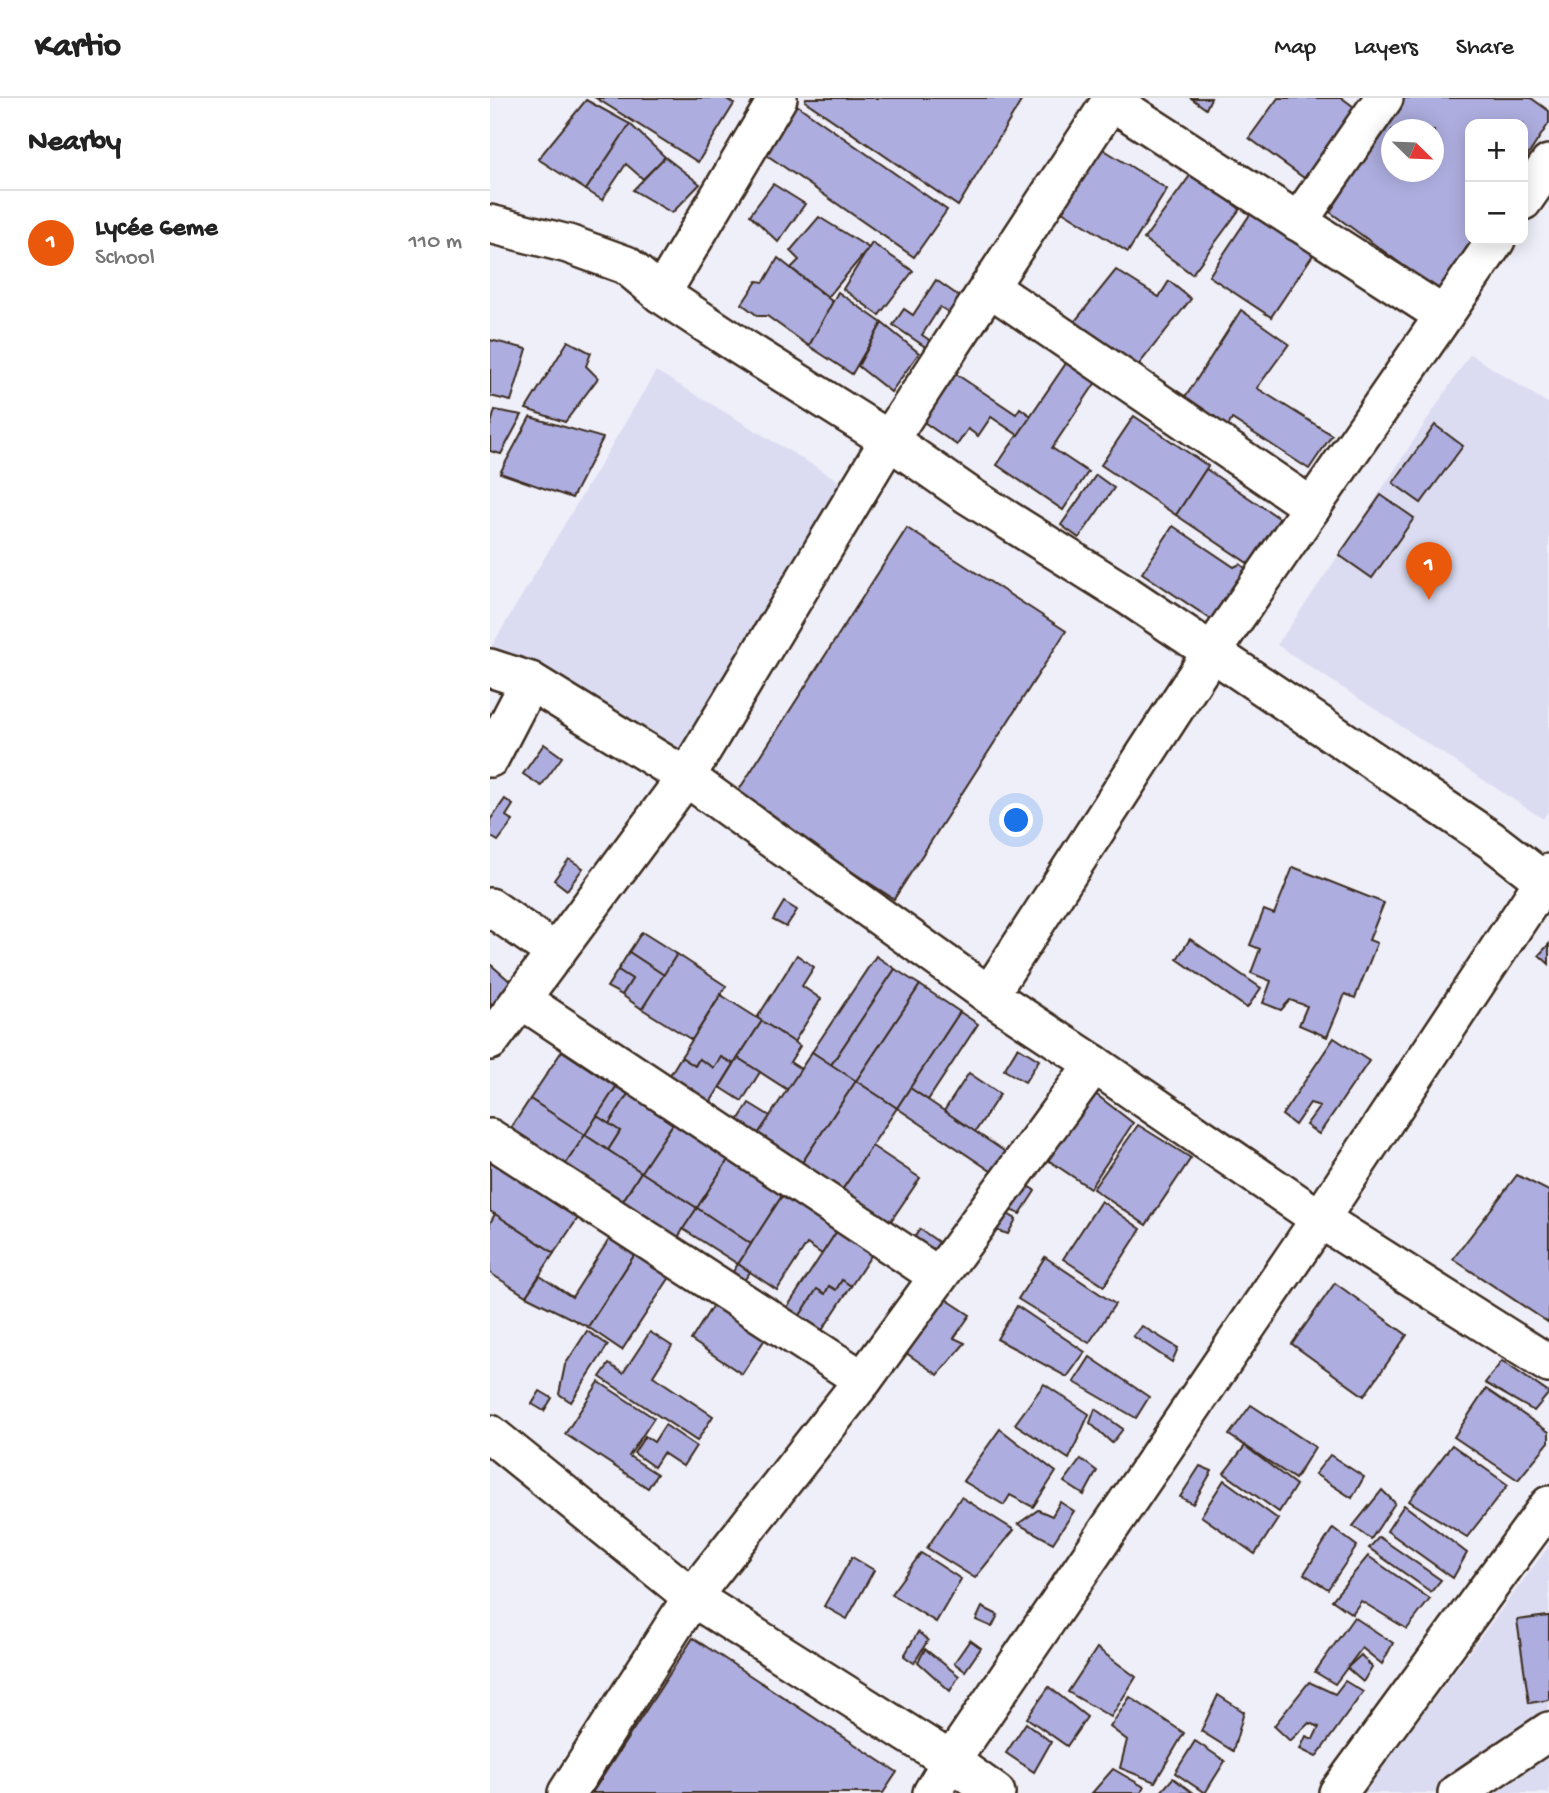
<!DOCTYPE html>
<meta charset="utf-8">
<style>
:root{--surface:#fff;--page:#f2f2f2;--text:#222;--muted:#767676;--line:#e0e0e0;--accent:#ea580c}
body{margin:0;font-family:"Gochi Hand",sans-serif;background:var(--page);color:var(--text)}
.controls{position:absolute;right:21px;top:21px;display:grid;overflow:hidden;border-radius:14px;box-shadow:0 4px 18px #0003}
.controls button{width:63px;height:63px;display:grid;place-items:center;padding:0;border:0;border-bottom:2px solid var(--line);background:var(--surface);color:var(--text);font:35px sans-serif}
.compass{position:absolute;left:891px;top:21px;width:63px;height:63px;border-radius:50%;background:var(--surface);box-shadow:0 4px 18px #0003;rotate:113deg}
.you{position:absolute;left:527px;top:723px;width:24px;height:24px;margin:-18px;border:5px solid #fff;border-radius:50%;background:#1a73e8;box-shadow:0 0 0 10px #1a73e833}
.badge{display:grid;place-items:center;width:46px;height:46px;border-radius:50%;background:var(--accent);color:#fff;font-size:23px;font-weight:700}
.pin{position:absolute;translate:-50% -58px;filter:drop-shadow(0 2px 4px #0008)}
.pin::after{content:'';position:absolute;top:37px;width:24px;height:21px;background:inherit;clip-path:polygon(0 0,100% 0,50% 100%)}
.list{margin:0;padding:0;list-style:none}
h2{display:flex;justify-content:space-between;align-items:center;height:91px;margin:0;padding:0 28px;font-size:30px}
h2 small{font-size:23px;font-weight:400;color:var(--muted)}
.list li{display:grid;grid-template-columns:46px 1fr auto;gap:21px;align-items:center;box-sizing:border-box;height:105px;padding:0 28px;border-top:2px solid var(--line)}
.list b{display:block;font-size:26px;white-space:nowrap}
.list p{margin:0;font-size:23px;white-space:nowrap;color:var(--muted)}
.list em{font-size:23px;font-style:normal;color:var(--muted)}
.map{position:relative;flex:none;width:1059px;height:1695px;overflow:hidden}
header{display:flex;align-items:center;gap:42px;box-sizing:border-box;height:98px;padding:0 35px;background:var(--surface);border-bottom:2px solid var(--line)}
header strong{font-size:33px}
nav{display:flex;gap:38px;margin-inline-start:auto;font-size:24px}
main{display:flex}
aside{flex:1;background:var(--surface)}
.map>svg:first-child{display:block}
.built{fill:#dbdcf1}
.building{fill:#adaedf;stroke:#3b2a1e;stroke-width:2;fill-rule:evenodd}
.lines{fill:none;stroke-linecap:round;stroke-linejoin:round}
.minor-casing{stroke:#3b2a1e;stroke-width:42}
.minor{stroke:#fff;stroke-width:37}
</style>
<header>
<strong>Kartio</strong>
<nav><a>Map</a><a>Layers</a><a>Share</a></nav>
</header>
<main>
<aside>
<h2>Nearby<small></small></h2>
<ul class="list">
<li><span class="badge">1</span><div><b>Lycée 6eme</b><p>School</p></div><em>110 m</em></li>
</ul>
</aside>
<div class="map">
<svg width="1059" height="1695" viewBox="0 0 1059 1695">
<rect width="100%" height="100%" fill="#efeff9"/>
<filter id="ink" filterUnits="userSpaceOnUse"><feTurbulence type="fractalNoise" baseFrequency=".0143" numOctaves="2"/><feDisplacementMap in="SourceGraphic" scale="14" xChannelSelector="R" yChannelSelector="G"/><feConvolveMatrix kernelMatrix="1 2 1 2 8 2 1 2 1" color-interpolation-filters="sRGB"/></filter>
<g filter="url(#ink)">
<g class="built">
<path d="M980,256l79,50v406l-6,9 -266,-174 62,-90z"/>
<path d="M166,273l195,117 -167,279 -194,-118z"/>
<path d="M1059,1448v247h-186z"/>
</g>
<g class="building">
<path d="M106,0h129l9,6 -36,58z"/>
<path d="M316,0h217l-65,108 -153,-105z"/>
<path d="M701,0h20l-5,11z"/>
<path d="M788,0h64l20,15 -51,70 -62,-45z"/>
<path d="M914,0h127l18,13v12l-26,40v-39h-53v116h2l-34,51 -108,-79zM902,32h42v42h-42z"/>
<path d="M96,2l44,24 -44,66 -48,-31z"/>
<path d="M304,5l153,107 -33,47 -153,-106z"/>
<path d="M140,26l35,33 -22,22 -17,-15 -24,36 -16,-10z"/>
<path d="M611,50l66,41 -39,63 -66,-41z"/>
<path d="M175,59l35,27 -28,29 -39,-23z"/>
<path d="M702,75l48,36 -48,65 -48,-35z"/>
<path d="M283,86l32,20 -27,38 -28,-27z"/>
<path d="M767,106l62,42 -48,71 -62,-41z"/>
<path d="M329,119l50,31 -41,49 -37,-29 8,-8 -9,-9z"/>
<path d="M382,145l41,28 -34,44 -36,-26z"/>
<path d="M288,160l55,44 -24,44 -42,-30h-9l-16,-12 15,-23 7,1z"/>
<path d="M626,172l43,27 10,-16 22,18 -55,69 -61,-47z"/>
<path d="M446,182l30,21 -11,15 -15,-9 -18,28 9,6 -4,7 -34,-23 11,-16 9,6z"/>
<path d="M348,194l44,31 -30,51 -43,-28z"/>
<path d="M751,212l48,34 -32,44 75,47 -23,34 -77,-50 -7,13 -47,-30 10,-9z"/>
<path d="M392,225l37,30 -28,39 -33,-26z"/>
<path d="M0,242l37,9 -16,52 -21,-5z"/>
<path d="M78,243l23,12 -5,13 12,12 -33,44 -39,-13z"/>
<path d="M581,258l29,20 -48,72 36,24 -25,38 -66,-45z"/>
<path d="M460,272l66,44 4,-6 11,8 -13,19 -27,-18 -13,19 -10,-7 -11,16 -39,-27z"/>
<path d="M5,312l27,5 -21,39 -11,-3v-24z"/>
<path d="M644,318l74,50 -32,49 -75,-50z"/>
<path d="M40,319l73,21 -31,60 -72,-25z"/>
<path d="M945,327l28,21 -42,57 -28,-20z"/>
<path d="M716,371l76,51 -30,46 -76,-51z"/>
<path d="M606,377l18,13 -35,50 -18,-13z"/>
<path d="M891,397l33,23 -42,60 -33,-23z"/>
<path d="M683,428l61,41 6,-3 9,7 -34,51 -73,-49z"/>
<path d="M417,430l159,103 -172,268 -159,-103z"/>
<path d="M54,646l18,13 -21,29 -18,-12z"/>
<path d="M15,701l8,6 -7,11 7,5 -15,20 -8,-5v-16z"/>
<path d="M79,761l14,9 -16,22 -13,-10z"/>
<path d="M803,769l91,36 -15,37 8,3 -22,55 -10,-4 -18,43 -28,-12 8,-19 -17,-6 -9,10 -18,-7 8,-22 -20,-8 9,-24 -10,-4 14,-35 10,4z"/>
<path d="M294,804l13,8 -11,17 -13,-7z"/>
<path d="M152,834l35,22 -13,21 -35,-23z"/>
<path d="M700,841l71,49 -14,20 -70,-49z"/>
<path d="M1059,846v20l-10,-9z"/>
<path d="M139,854l35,23 -22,34 -20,-14 10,-16 -14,-9z"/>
<path d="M187,856l49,32 -34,54 -50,-31z"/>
<path d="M307,857l17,12 -12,19 19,13 -27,43 -37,-24z"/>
<path d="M386,858l19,13 -64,96 -19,-13z"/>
<path d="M0,866l22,19 -18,26 -4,-3z"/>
<path d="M405,871l25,16 -64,96 -25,-16z"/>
<path d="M128,872l14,9 -10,16 -15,-8z"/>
<path d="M430,887l40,27 -63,96 -41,-27z"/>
<path d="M231,897l41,26 -28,43 -13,-7 -7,11 -15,-9 -4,7 -14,-9z"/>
<path d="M470,914l18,12 -50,76 -18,-12z"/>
<path d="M272,923l38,25 -10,16 11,7 -13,21 -50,-32z"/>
<path d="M844,940l35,23 -50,73 -13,-9 14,-19 -10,-3 -15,22 -13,-10z"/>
<path d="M528,949l21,13 -14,22 -21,-12z"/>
<path d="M72,953l54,36 -31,48 -55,-36z"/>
<path d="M322,954l44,29 -60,91 -44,-29z"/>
<path d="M191,959l14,9 4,-7 15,9 7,-11 13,7 -31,50 -41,-26z"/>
<path d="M248,960l22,14 -18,29 -22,-14z"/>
<path d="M479,975l31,21 -25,38 -31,-21z"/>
<path d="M366,983l41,27 -61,91 -40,-27z"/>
<path d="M594,987l49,38 -43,65 -51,-34z"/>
<path d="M126,989l12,7 -19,30 -12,-8z"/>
<path d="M420,990l97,65 -13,20 -97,-65z"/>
<path d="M138,996l45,30 -32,48 -33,-22 12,-19 -11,-7z"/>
<path d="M40,1001l55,36 -26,39 -55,-35z"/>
<path d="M259,1005l21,13 -18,27 -20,-13z"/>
<path d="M107,1018l23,15 -12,19 -23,-15z"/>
<path d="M183,1026l55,36 -31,48 -56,-36z"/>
<path d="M648,1027l53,33 -45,67 -53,-36z"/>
<path d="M95,1037l56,37 -25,40 -57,-38z"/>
<path d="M382,1048l48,32 -36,53 -48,-32z"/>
<path d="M0,1062l88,58 -24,35 -64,-42z"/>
<path d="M238,1062l54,36 -31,48 -54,-36z"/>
<path d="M151,1074l56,36 -26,40 -55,-36z"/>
<path d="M1027,1077l32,16v132l-96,-64z"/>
<path d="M530,1080l15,13 -15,23 -17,-7z"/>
<path d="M292,1098l55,35 -15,23 -15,-10 -30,46 -39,-26z"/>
<path d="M611,1103l40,28 -37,57 -41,-27z"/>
<path d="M207,1110l54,36 -13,20 -55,-35z"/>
<path d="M514,1114l12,7 -8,15 -16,-5z"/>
<path d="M5,1116l59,39 -28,43 -36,-23v-50z"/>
<path d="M430,1131l27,19 -9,14 -28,-18z"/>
<path d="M347,1133l35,23 -21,32 -9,-6 -6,10 -7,-4 -4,8 -8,-5 -18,28 -13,-8z"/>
<path d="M120,1140l29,10 -51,79 -62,-31 14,-20 32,21z"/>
<path d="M149,1150l35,23 -52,79 -34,-23z"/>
<path d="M555,1159l70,47 -26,39 -71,-44z"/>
<path d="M248,1166l12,8 -14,20 -11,-8z"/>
<path d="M352,1182l9,6 -30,46 -22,-15 18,-28 8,5 4,-8 7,4z"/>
<path d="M845,1185l72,52 -43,61 -72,-52z"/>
<path d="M448,1196l32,21 -16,23 11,5 -27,32 -39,-27z"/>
<path d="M223,1207l52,34 -23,35 -51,-34z"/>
<path d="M527,1208l68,46 -18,25 -70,-38z"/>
<path d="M652,1228l36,22 -6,14 -39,-26z"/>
<path d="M97,1233l21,14 -37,57 -12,-8 6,-29z"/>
<path d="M160,1234l22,14 -19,30 60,40 -16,25 -97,-64 9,-13 14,9z"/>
<path d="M600,1259l59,40 -13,21 -62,-36z"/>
<path d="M1012,1263l47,32 -15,18 -49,-28z"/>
<path d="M109,1284l55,36 -25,38 28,18 -9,14 -83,-54z"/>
<path d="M554,1286l45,30 -20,45 -54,-35z"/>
<path d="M996,1291l63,43v10l-31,38 -64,-43z"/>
<path d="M50,1293l12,7 -8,13 -12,-7z"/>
<path d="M761,1307l64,42 -20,32 -66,-44z"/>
<path d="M605,1311l28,20 -11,14 -22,-20z"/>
<path d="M175,1327l31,21 -13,20 -20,-13 -9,14 -20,-14 11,-17 9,6z"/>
<path d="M510,1331l56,43 -23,35 -23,-12 -6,10 -41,-24z"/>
<path d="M962,1347l56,40 -41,52 -58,-36z"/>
<path d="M755,1348l51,39 -17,27 -55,-39z"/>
<path d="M840,1357l34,22 -12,21 -37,-24z"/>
<path d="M591,1361l16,12 -13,24 -20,-13z"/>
<path d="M710,1368l12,5 -19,33 -13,-7z"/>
<path d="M734,1382l54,39 -23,35 -54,-38z"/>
<path d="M892,1392l13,13 -24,36 -18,-13z"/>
<path d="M471,1399l53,33 -39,48 -48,-30z"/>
<path d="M570,1404l14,9 -21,32 -35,-19 20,-14 14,6z"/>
<path d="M914,1407l63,48 -14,25 -66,-47z"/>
<path d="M843,1430l24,18 -29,43 -24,-15z"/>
<path d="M889,1439l62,43 -10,12 -62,-44z"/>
<path d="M431,1455l40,26 -25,43 -45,-28z"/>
<path d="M878,1458l62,43 -23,30 -46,-28 -9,13 -20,-14z"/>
<path d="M362,1459l22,13 -27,49 -23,-13z"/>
<path d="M492,1509l16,8 -6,12 -16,-7z"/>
<path d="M1059,1518v84l-20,3 -12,-83z"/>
<path d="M864,1519l39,26 -11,21 -20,-16 -27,36 -20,-12z"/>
<path d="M428,1534l10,8 -14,23 -10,-7z"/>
<path d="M203,1540l204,134 -14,21h-291z"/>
<path d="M480,1542l11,8 -16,23 -11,-8z"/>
<path d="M607,1550l39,29 -25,40 -43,-25z"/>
<path d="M435,1551l34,27 -9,15 -32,-29z"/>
<path d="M871,1557l11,12 -9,15 -16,-14z"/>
<path d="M855,1583l18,11 -47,65 -16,-8 6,-13 7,3 6,-12 -10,-4 -19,18 -16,-15 35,-44 26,12z"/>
<path d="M559,1589l38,30 -20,29 -40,-28z"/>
<path d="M728,1597l26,17 -11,39 -32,-20z"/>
<path d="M640,1599l54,36 -29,49 -35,-14 7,-28 -17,-13z"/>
<path d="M536,1625l25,19 -17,30 -28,-19z"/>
<path d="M705,1643l30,20 -20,32 -30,-20z"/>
<path d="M623,1671l31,18 -3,6h-49z"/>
<path d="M683,1680l20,15h-33z"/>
</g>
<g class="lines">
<defs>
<g id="minor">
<path d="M621,3l332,214"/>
<path d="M1033,103l26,-37"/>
<path d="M808,124l86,-124"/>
<path d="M0,126l78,20 58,21 35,29 79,52 149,94 79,55 159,100 364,245 58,45"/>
<path d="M499,189l323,220"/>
<path d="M171,196l117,-196"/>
<path d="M0,570l40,13 156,96 303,218 105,69 226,155 229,-346"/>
<path d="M0,660l40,-77"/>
<path d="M0,809l66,46"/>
<path d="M499,897l222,-342 285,-413"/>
<path d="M32,902l416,276"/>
<path d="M0,943l196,-264 203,-337 222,-339v-3"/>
<path d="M0,1040l373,242"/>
<path d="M0,1336l202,163 259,164 45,32"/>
<path d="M77,1695l125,-196 171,-217 231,-316"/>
<path d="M442,1695l19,-32 369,-542 229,145"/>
<path d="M848,1695l211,-288"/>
<path d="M967,1695l92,-62"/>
</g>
</defs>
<use href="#minor" class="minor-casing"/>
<use href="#minor" class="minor"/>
</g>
</g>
</svg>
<div class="controls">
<button>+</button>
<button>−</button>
</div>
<svg class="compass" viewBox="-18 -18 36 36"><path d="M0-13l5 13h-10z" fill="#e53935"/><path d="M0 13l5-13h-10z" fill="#767676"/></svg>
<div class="you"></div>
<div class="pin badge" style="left:939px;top:502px">1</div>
</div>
</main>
